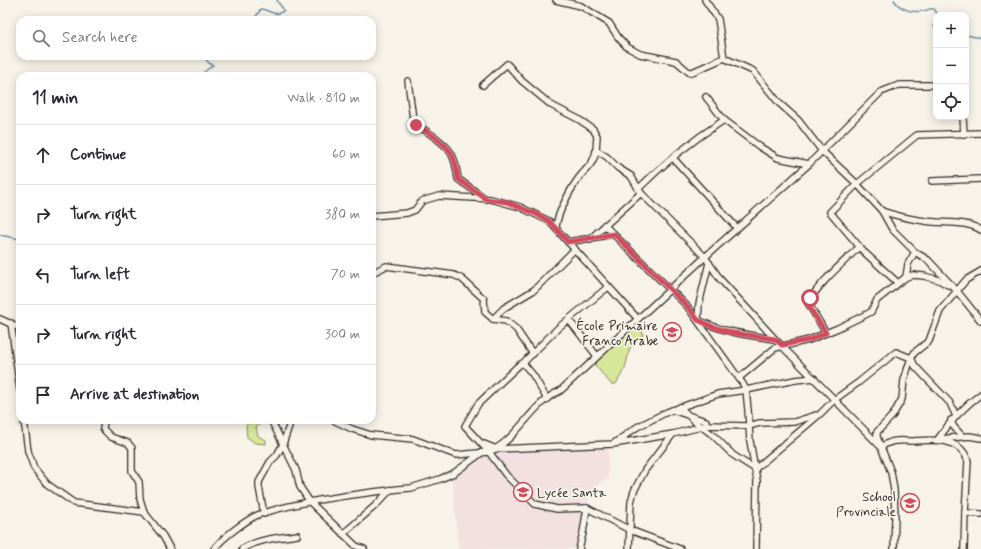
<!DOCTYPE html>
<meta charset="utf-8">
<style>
:root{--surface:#fff;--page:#f2f2f3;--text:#2b2b33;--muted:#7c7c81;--line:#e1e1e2}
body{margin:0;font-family:Mynerve,sans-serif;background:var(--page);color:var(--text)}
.controls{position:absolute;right:12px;top:12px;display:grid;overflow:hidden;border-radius:8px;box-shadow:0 2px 10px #0003}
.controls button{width:36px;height:36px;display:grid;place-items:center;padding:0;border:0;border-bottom:1px solid var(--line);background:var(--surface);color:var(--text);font:20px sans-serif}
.stop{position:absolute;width:12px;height:12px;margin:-9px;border:3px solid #d1495b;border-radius:50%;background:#fff}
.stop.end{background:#d1495b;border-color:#fff;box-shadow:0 1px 4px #0008}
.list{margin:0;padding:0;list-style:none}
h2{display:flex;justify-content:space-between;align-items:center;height:52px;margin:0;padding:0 16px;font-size:17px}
h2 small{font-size:13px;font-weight:400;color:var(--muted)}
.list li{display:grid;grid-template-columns:26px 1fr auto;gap:12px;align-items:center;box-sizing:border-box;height:60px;padding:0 16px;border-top:1px solid var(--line)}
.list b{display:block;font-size:15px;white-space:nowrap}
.list em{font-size:13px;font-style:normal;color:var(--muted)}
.icon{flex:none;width:22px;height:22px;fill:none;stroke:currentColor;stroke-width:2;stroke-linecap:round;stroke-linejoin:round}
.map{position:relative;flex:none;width:981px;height:549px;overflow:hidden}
.search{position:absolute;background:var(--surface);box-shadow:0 2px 10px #0003;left:16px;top:16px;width:360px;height:44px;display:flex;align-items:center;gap:10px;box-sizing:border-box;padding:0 14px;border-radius:12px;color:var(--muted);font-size:15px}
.panel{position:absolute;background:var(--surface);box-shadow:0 2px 10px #0003;left:16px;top:72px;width:360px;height:352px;border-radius:12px}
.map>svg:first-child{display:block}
.built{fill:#f3e1e2}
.green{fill:#d8e699;stroke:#828862}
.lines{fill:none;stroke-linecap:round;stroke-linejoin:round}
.stream{stroke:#6c8ea5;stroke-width:1.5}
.minor-casing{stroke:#2b2b2b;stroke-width:8}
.minor{stroke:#f7f3e8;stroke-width:5.5}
.route{stroke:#d1495b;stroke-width:5}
.labels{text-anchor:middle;stroke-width:3.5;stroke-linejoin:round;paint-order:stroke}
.poi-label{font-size:13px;fill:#2b2b2b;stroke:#f7f3e8;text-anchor:end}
</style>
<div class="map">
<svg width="981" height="549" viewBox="0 0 981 549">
<rect width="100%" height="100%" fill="#f7f3e8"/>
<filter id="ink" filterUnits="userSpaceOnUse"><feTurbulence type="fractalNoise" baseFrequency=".025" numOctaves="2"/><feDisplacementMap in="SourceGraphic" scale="8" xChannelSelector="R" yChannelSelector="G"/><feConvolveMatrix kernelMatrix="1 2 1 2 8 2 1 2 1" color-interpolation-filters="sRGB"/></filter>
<g filter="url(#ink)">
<path class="built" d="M608,446v32l-11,8 -8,13 -4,13 -7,37h-120l-6,-78 43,-20z"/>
<g class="green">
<path d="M633,328h9l1,7 -13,13 -5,20 -9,16h-5l-17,-20 2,-5 28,-25z"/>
<path d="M250,420h12l1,2 -7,5 2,9 8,4v4l-11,-1 -8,-6 -1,-11z"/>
</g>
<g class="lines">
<g class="stream">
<path d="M894,0c6,9 17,13 28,11 5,0 7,-3 12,-2l4,6"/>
<path d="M241,20l3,-2h11l6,-9c9,1 15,9 23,1l-7,-9 1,-1"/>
<path d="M936,20l-2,6 2,4"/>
<path d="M966,35l15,3"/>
<path d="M199,76l14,-11 -4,-2 -3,-3 3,-4"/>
<path d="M0,235l20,4"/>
</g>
<defs>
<g id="minor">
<path d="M556,0l25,6 28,17 9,14 9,10 13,7 36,7 14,12 34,-15 29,13 26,32 19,17 24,31 35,33 25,27 10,18 23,23 13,8 29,31 24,30"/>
<path d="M705,0l13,19 6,39"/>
<path d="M408,81l5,38 3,6c11,6 33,20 37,32 3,7 4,15 5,22l28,20"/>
<path d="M483,85l24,-21 15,17 29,24 27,14 15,10 4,7 -1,14 11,7 11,11 13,8 10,17 64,64 15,22 55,60 106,108 10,25 3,18 1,28 -1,31"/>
<path d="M706,97l18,23 36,27 18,11 31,6"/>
<path d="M963,117l1,17"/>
<path d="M673,158l64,70"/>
<path d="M932,181l49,-2"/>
<path d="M638,189c26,-26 55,-49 86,-69"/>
<path d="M882,211c14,5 29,8 43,10 19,3 40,-1 56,9"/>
<path d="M372,216l35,-3 8,-3 7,-9 17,-5 52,3 29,8 29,14 89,98"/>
<path d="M604,225l83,81 56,78 3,6 2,20 2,31 7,40 -1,68"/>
<path d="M556,228c0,-13 17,-44 26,-54 7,-8 13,-13 14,-24"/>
<path d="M590,239l51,-46"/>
<path d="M568,242l46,-8"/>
<path d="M709,263l-10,41 -1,16c25,12 49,15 76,19"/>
<path d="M372,273l14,-7 68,9 8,4 22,20 1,13 8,7 13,2 10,8 17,25"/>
<path d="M906,277l2,-13 7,-12"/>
<path d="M898,283l-34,-31 -34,-40 27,-28 60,-49 64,-2"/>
<path d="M608,287l-50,41 -35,35 -4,2 -41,39 -13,22 24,26c29,-12 42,-49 71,-61l145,-134 104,-93 72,-72 18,-7h37"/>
<path d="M0,319l20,9"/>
<path d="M493,319l11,-11 30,-18 41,-41"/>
<path d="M569,320l28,36"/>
<path d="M11,323l9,67"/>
<path d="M826,333l-18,-30c10,-19 35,-40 51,-56"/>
<path d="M523,363l10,12 14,24"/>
<path d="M739,378l36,-30 34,-8 29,-12 33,-16 6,-12 29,-23 7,-2 11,1 15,4 9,5"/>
<path d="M680,407l14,14 19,14 20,20 22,14 65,-55 14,-14 25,-18 37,-30 15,6 4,8 35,37 6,13"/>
<path d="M672,410l34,11"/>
<path d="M24,420l4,31 6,17 13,16 27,19 70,9"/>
<path d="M104,420l-1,9 8,8 17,6 4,5v23l7,11 1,17 4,13 19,24 7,13"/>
<path d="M271,420l25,50 4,17 10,15 46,44 8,3"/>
<path d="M333,420l19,9 19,6 42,4 43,16 33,-3 17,23 29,29 22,5 30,-1 43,22 50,19"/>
<path d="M951,420l2,6 10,11"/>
<path d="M938,439c13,-19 25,-32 43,-45"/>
<path d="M941,439l28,-3 12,2"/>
<path d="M484,444l12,5 117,-5 60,-10"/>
<path d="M613,444l24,-17 30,-15 51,-18 28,-4 49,-10 19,-2"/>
<path d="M965,513l3,-52c-8,-25 -36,-21 -57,-20 -13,0 -18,-2 -30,6l-4,-10v-5l16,-17 9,-16 2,-19 7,-22 4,-6 14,-11 11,-30 26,-31 15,-9"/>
<path d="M264,514l-5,-27v-5l11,-20 7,-7 6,-11 8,-24"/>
<path d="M343,534l33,-29 14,-15"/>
<path d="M214,549c8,-11 33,-30 46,-35 44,-14 92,-19 138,-25l13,-1 29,-9 14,-6 26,-19"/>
<path d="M242,549c16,-10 36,-11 55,-14"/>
<path d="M579,549l4,-16 4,-25"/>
<path d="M629,549l2,-47 3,-11 11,-21 28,-36 35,-9 40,1 12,-3 34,-1 22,-7"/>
<path d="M964,549l1,-36 16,1"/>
</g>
</defs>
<use href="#minor" class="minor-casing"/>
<use href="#minor" class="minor"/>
</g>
</g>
<g class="lines" filter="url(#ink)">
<path class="route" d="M416,125c11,6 33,20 37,32 3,7 4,15 5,22l28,20 21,3 29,12 13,7 19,21 46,-8 73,72 11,14 15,7 20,6 42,6 7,6 27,-5 17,-7 -16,-25 -2,-5 2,-5"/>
</g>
<defs>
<symbol id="school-ring" viewBox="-11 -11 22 22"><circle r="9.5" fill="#f7f3e8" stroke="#d1495b" stroke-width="1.5"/><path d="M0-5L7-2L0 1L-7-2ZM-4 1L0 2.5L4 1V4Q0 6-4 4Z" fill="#d1495b"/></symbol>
</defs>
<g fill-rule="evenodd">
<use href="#school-ring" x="661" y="321" width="22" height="22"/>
<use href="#school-ring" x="512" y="481" width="22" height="22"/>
<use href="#school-ring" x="899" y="492" width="22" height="22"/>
</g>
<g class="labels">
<g class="poi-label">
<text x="658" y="330">École Primaire<tspan x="658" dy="15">Franco Arabe</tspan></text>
<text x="537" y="497" text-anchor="start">Lycée Santa</text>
<text x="896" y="501">School<tspan x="896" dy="15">Provinciale</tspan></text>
</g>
</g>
</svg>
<div class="controls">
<button>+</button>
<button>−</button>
<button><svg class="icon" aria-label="locate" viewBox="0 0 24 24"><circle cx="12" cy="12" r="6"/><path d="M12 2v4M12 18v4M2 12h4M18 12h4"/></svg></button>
</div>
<div class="stop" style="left:810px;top:298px"></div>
<div class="stop end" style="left:416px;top:125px"></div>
<div class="search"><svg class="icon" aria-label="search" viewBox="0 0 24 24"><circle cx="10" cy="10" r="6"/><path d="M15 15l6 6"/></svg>Search here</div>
<section class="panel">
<h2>11 min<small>Walk · 810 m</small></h2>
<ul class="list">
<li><svg class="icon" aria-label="ahead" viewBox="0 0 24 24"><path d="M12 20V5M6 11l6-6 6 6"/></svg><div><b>Continue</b></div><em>60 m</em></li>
<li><svg class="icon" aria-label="right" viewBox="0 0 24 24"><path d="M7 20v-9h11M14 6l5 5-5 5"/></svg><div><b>Turn right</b></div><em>380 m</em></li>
<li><svg class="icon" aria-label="left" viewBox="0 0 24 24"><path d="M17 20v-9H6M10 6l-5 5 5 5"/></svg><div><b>Turn left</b></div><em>70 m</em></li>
<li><svg class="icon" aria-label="right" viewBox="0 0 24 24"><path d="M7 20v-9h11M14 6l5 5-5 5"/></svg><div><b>Turn right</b></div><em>300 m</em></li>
<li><svg class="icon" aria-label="arrive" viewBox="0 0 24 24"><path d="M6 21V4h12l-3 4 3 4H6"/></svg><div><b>Arrive at destination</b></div></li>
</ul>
</section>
</div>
